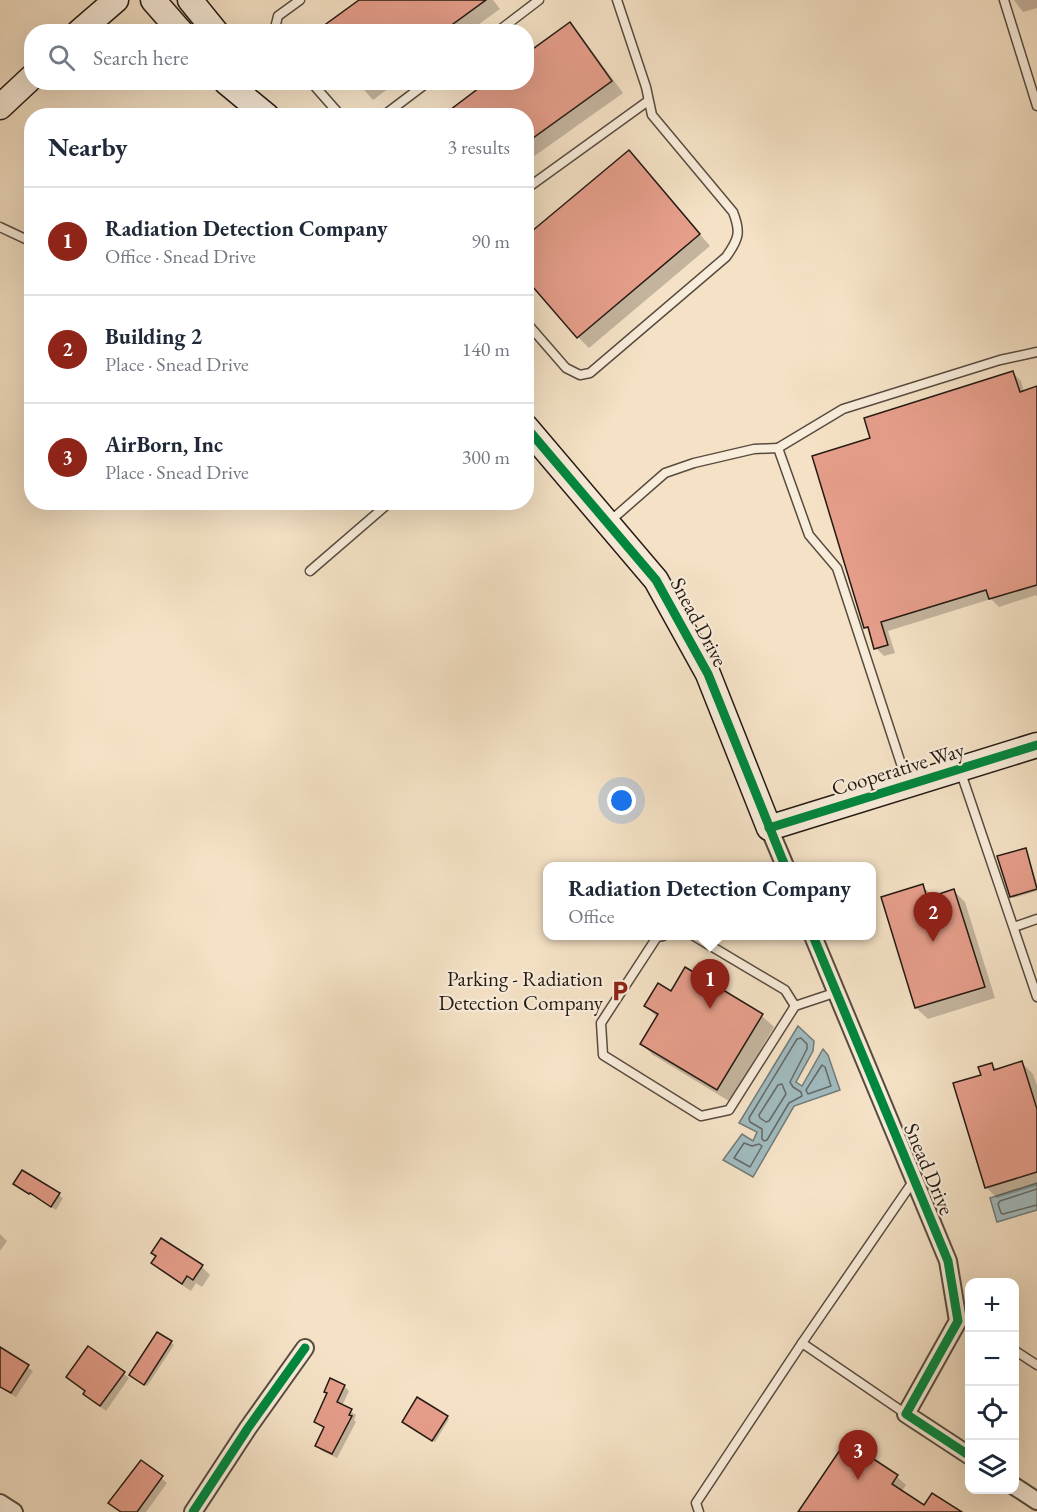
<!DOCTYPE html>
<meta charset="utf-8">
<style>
:root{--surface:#fff;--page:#f2f2f3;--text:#1f2937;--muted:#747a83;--line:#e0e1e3;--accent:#8f2418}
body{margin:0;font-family:"EB Garamond",serif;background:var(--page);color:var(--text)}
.controls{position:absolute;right:18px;bottom:18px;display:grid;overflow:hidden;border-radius:12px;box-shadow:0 6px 24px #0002}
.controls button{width:54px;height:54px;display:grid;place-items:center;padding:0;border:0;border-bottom:2px solid var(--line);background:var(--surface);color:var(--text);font:30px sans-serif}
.you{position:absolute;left:622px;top:801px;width:21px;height:21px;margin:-15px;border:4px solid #fff;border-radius:50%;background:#1a73e8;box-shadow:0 0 0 9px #1a73e833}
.badge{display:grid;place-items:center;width:39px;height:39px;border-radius:50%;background:var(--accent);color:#fff;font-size:20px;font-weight:700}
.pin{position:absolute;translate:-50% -50px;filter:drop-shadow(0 2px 3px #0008)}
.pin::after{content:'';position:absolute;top:32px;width:21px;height:18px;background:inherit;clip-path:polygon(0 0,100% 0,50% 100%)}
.popup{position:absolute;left:543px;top:862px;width:333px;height:78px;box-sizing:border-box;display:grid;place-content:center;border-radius:12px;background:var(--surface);filter:drop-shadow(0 2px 4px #0005);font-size:20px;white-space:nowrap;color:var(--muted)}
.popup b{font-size:22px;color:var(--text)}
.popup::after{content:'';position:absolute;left:50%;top:100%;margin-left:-12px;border:12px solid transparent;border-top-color:var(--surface)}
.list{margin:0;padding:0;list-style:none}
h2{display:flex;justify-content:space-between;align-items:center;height:78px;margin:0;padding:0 24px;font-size:26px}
h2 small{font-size:20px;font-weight:400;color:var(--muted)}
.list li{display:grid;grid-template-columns:39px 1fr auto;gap:18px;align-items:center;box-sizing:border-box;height:108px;padding:0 24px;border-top:2px solid var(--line)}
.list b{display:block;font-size:22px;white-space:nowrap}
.list p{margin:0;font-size:20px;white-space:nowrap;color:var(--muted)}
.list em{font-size:20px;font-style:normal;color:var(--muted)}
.icon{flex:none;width:33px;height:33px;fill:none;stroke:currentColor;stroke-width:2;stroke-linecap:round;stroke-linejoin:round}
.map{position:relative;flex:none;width:1037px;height:1512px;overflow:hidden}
.search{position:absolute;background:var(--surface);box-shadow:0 6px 24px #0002;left:24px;top:24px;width:510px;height:66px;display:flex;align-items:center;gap:15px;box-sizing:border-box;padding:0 21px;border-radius:24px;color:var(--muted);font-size:22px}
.panel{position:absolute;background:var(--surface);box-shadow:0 6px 24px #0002;left:24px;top:108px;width:510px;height:402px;border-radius:24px}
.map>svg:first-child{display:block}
.water{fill:#a1bbbf;stroke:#6f7b7a;stroke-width:1.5}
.shadow{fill:#0003}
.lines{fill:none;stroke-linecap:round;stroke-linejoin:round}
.shore{stroke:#626a69;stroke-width:1.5}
.building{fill:#e69e8b;stroke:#241a13;stroke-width:1.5}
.lane-casing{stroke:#584c40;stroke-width:11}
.street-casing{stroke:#584c40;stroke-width:20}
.secondary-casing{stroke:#241a13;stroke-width:27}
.lane{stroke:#f8ecda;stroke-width:8}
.street{stroke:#f8ecda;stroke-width:16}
.secondary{stroke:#f8ecda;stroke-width:24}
.cycleway-casing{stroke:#f8ecda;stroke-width:13}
.cycleway{stroke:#00873e;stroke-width:9}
.labels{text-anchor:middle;stroke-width:4.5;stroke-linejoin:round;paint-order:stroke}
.street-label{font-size:21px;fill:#241a13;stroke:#f8ecda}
.poi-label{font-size:21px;fill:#241a13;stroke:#f8ecda;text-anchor:end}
</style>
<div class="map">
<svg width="1037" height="1512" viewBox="0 0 1037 1512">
<rect width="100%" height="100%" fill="#f5e2c6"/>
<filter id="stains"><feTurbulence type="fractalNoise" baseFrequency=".00333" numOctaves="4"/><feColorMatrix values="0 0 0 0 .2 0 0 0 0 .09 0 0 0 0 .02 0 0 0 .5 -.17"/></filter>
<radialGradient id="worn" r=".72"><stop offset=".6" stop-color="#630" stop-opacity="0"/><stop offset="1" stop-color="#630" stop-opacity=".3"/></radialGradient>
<g class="water">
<path d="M798,1026l16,15 -1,10 -17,31 6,4 21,-37 5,6 12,35 -46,16 -41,71 -30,-17 19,-26 11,7 4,-9 -18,-9z"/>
<path d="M1037,1183v27l-40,12 -7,-24z"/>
</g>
<g class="shadow">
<path d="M362,0h131l7,9 -32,23h-147z"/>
<path d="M1014,0h23v8l-14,4z"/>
<path d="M570,24l11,12 42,57 -97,69v-80z"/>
<path d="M357,82h40l-24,18z"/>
<path d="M629,152l81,94 -121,102 -11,-11z"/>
<path d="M1013,373l8,8 3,11 13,-4v209l-1,-2 -37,12 -8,-8 -103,32 7,22 -11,3 -8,-8 -5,-16 -5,-5 6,-188z"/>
<path d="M1026,849l11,35v7l-24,7 -2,-2z"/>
<path d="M922,886l12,11 20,-6 11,11 30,96 -67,21 -12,-11 -33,-110z"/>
<path d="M686,969l76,47 12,11 -45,74 -76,-46 -11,-11 16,-26 -12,-12 26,-13z"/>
<path d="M1022,1063l11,11 4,12v100l-40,12 -11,-11 -3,-111 9,-11 5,5z"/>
<path d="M23,1172l40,26 -7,12 -41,-26z"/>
<path d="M0,1234l7,7 -7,10z"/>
<path d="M162,1240l40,27 8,8 -8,12 -6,-4 -5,8 -30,-20 -8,-8 4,-6 -4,-4z"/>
<path d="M158,1334l16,11 -27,41 -14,-9z"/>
<path d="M0,1348l33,23 -17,26 -16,-10z"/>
<path d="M89,1348l40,30 -23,33 -16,-12 -5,-5 2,-2 -19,-15z"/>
<path d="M344,1386l5,5 -7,15 14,9 -2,5 2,2 -19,36 -15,-7 -5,-5 8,-18 -9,-7z"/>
<path d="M447,1417l2,2 -14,23 -29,-18z"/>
<path d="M846,1443l51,34 9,8 -5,7 24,15 34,5h-159z"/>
<path d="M141,1462l26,21 -21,29h-25l-11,-9z"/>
</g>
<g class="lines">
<g class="shore">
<path d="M801,1038l6,6v5l-17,33 3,5 8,5 1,4 -13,7 -22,37 -3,1 -2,-2v-10l-12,-7 -1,-4 48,-79z"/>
<path d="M822,1065l3,2 6,19 -23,8 -2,-4z"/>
<path d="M782,1084l4,10 -17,27 -3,1 -6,-4 -1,-3 19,-30z"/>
<path d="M744,1143l8,3 7,-2 3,2 -12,21 -16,-9z"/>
<path d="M1037,1189l-37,12 -2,3 3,9 2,1 34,-9"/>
</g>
</g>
<g class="building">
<path d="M359,0h127l-44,32h-127z"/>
<path d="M570,22l42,59 -86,62v-27h-84l45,-34h39v-28z"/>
<path d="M629,150l71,84 -123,104 -51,-59v-43z"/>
<path d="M1013,371l7,21 17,-6v199l-48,14 -3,-9 -105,32 7,23 -14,4 -6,-22 -4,1 -52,-172 58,-18 -6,-20z"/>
<path d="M1026,848l11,41 -27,8 -13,-41z"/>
<path d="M923,884l4,14 27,-9 31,98 -70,21 -34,-111z"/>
<path d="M685,967l78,47 -46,76 -77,-46 18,-30 -14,-8 14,-23 13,8z"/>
<path d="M1022,1061l15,48v63l-52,16 -32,-105 28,-8 -3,-8 14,-4 2,7z"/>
<path d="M22,1170l38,23 -9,14 -21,-14 -1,1 -16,-10z"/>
<path d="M161,1238l42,27 -10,15 -6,-4 -5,8 -31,-21 5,-7 -5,-3z"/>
<path d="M157,1332l15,9 -28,44 -15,-10z"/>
<path d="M88,1346l37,26 -25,34 -17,-12 2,-3 -19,-14z"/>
<path d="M0,1347l29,18 -18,28 -11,-6z"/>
<path d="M330,1378l15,7 -8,17 15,7 -3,6 3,1 -20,38 -17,-8 9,-19 -10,-5 13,-29 -3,-1z"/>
<path d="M417,1397l31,19 -16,25 -30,-19z"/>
<path d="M846,1441l52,34 -6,9 32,21 8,-12 30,19h-164z"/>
<path d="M141,1460l22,16 -26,36h-16l-13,-9z"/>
</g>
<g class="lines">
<defs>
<g id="lane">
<path d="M1004,0l33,106"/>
<path d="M274,32l4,-16 22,-16"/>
<path d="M497,32l42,-32"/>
<path d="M311,82l30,34"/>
<path d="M383,116l45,-34"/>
<path d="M526,189l122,-88"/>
<path d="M0,227l32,15"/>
<path d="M526,322l40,46 14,7 10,-2 136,-116c13,-18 15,-25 7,-45l-81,-97 -6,-28 -29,-87"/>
<path d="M778,448l65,-39 157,-49 37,-8"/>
<path d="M609,522l56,-49 29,-10 60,-14 24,-1 31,87 28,33 70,214"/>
<path d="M310,571l80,-69"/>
<path d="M960,770l77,227"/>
<path d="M1014,927l23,-8"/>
<path d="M663,936l-6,1 -56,86 2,32 98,61 28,-6 66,-104 42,-14"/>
<path d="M694,936l91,54 10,16"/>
<path d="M1014,1350l23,15"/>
<path d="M906,1414l-104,-71 112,-163"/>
<path d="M699,1512l-3,-9 106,-160"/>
</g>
<g id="street">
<path d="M769,828l16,38"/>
<path d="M813,936l135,325 10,60 -52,93 64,42"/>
<path d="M1014,1486l23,15"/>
<path d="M0,1503l14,9"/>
<path d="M193,1512l55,-84 57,-80"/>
</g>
<g id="secondary">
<path d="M153,0l28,32"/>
<path d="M190,0l26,32"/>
<path d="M79,32l37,-32"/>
<path d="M226,82l41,34"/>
<path d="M0,107l32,-30"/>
<path d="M526,427l130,153 52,94 61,154 268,-83"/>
</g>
</defs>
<use href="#lane" class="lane-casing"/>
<use href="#street" class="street-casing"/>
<use href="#secondary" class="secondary-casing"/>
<use href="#lane" class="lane"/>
<use href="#street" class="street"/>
<use href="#secondary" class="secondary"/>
<defs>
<g id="cycleway">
<path d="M526,427l130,153 52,94 77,192"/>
<path d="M769,828l268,-83"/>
<path d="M813,936l135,325 10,60 -52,93 64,42"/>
<path d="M193,1512l55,-84 57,-80"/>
</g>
</defs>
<use href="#cycleway" class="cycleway-casing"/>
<use href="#cycleway" class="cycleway"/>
</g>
<defs>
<symbol id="parking-bare" viewBox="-9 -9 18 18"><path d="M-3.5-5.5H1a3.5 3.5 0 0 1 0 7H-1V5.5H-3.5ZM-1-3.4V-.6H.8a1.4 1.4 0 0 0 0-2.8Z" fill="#8f2418" stroke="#f8ecda" stroke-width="2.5" paint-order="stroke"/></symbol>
</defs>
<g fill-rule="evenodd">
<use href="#parking-bare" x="605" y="976" width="30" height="30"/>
</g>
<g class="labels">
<g class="street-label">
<text transform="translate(699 622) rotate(62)" y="7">Snead Drive</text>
<text transform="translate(898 769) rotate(-17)" y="7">Cooperative Way</text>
<text transform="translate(929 1169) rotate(67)" y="7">Snead Drive</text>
</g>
<g class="poi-label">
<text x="603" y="986">Parking - Radiation<tspan x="603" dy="24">Detection Company</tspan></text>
</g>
</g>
<rect width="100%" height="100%" filter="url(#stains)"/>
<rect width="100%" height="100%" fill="url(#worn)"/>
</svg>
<div class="controls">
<button>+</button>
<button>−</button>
<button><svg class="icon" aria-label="locate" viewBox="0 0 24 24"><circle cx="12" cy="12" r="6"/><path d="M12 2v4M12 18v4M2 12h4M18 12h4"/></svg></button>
<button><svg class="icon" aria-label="layers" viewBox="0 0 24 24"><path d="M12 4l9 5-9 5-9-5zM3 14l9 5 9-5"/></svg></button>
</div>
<div class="you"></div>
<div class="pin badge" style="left:710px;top:1009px">1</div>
<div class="popup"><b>Radiation Detection Company</b>Office</div>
<div class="pin badge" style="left:933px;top:942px">2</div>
<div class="pin badge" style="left:858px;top:1480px">3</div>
<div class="search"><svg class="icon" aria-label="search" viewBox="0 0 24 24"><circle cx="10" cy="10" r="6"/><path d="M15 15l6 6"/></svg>Search here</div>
<section class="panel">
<h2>Nearby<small>3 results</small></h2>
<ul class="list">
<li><span class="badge">1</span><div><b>Radiation Detection Company</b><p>Office · Snead Drive</p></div><em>90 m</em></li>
<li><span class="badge">2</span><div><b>Building 2</b><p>Place · Snead Drive</p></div><em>140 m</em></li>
<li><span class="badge">3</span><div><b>AirBorn, Inc</b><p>Place · Snead Drive</p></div><em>300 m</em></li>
</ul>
</section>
</div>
